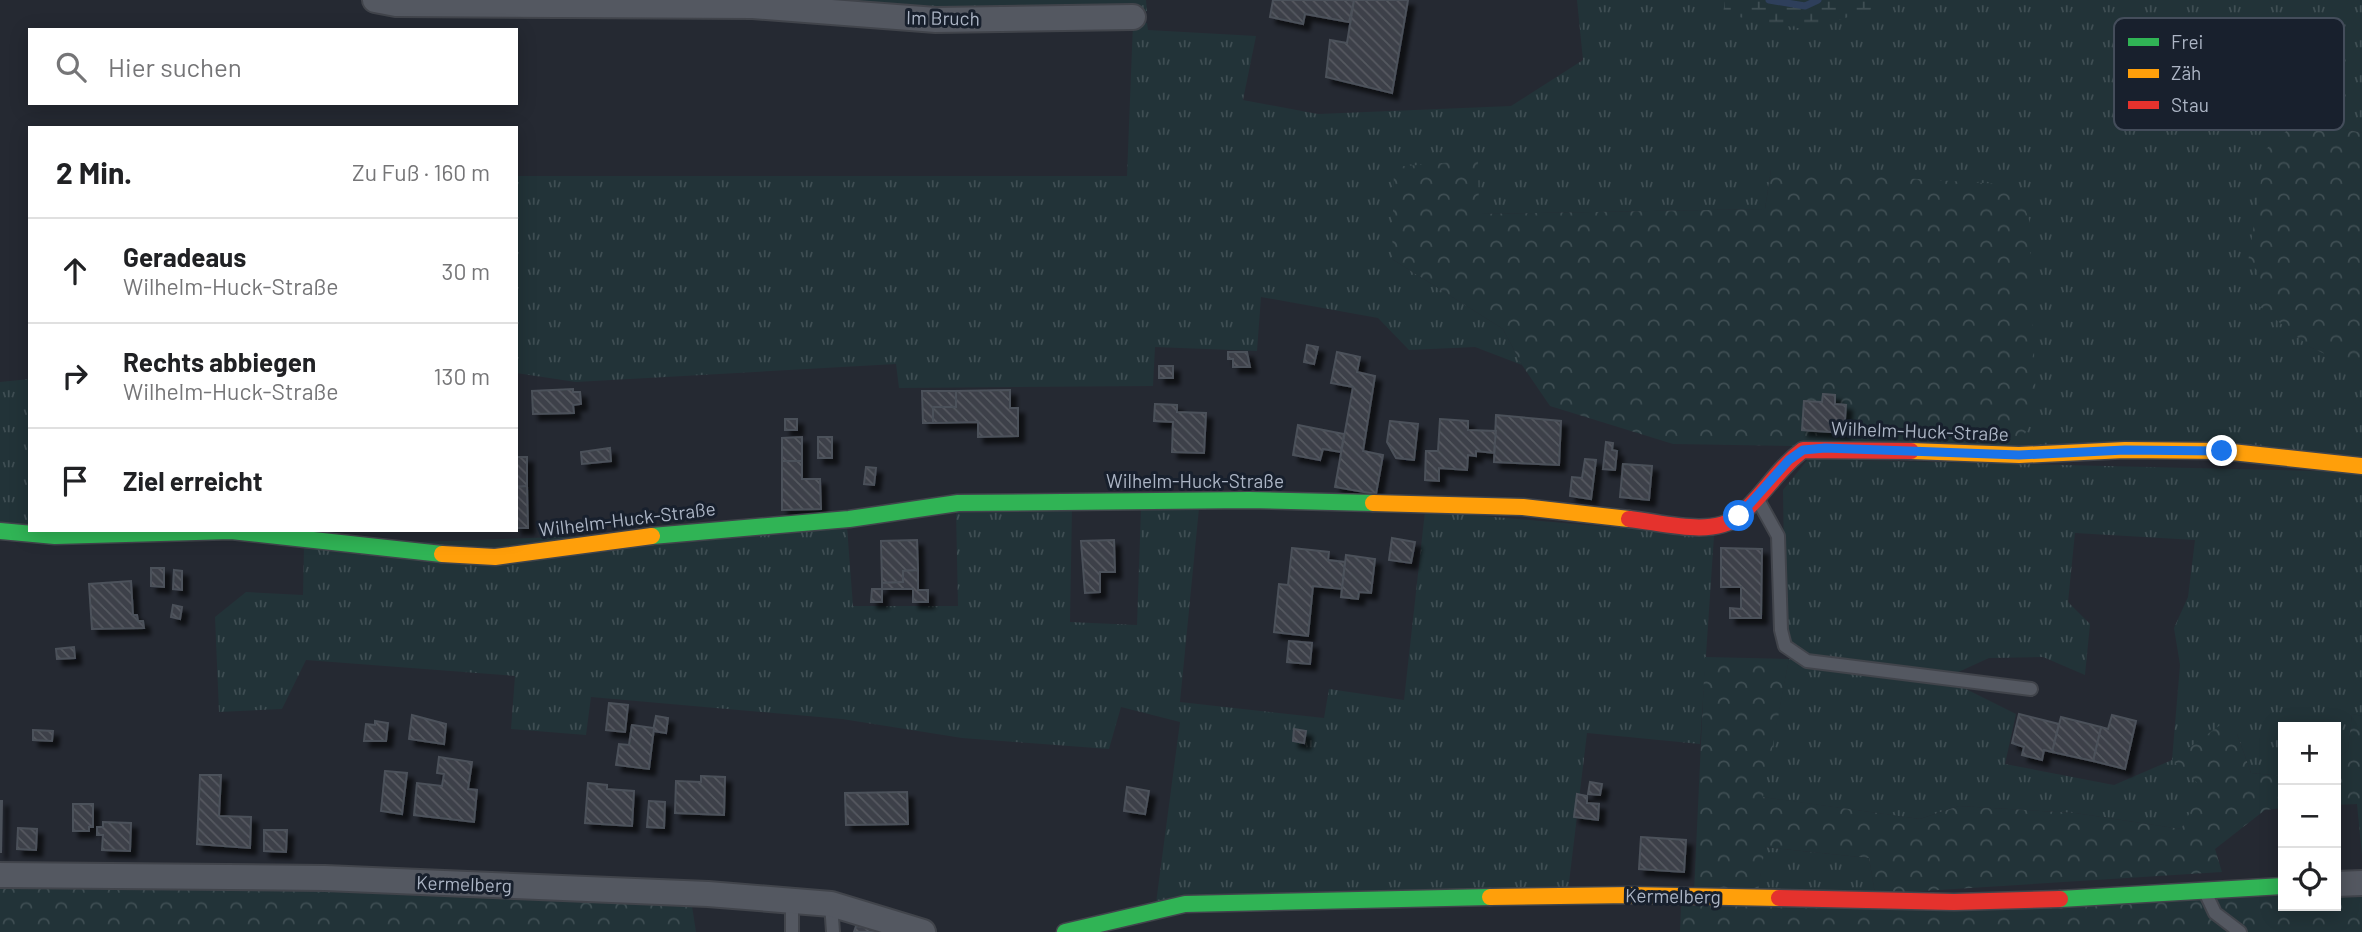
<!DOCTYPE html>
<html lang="de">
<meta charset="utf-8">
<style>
:root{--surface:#fff;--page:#f6f6f6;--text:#202124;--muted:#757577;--line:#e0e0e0}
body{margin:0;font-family:Barlow,sans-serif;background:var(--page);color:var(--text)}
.controls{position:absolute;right:21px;bottom:21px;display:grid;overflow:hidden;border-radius:0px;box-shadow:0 4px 18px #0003}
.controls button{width:63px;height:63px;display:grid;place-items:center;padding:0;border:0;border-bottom:2px solid var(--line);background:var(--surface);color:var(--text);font:35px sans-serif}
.stop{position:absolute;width:21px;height:21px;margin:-16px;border:5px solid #1a73e8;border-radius:50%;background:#fff}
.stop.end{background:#1a73e8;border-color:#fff;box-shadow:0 2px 7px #0008}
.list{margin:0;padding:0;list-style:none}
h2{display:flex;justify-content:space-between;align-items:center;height:91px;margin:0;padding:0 28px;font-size:30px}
h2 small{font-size:23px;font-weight:400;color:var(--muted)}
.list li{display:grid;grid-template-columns:46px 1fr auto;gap:21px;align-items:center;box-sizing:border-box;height:105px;padding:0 28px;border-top:2px solid var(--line)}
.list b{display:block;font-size:26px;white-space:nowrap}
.list p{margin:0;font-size:23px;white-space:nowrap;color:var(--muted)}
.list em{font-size:23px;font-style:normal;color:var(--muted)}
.icon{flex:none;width:38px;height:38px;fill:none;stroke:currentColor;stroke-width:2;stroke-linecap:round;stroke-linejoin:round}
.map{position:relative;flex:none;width:2362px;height:932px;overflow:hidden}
.search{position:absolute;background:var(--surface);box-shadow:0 4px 18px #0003;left:28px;top:28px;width:490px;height:77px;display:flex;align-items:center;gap:18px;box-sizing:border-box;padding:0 24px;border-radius:0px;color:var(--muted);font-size:26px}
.panel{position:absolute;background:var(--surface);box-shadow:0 4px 18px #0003;left:28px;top:126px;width:490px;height:406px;border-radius:0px}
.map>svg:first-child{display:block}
.grass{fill:url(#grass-tufts)}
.forest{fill:url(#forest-crowns)}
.wetland{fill:url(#wetland-marsh)}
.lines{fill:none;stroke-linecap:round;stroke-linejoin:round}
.stream{stroke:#2e3f5b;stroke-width:7}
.building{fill:url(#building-back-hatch);stroke:#4c515a;stroke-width:2;filter:url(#shadow)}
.lane-casing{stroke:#41444b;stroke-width:16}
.street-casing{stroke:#41444b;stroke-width:28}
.fast-casing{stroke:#41444b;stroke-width:19}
.slow-casing{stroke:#41444b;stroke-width:19}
.jam-casing{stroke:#41444b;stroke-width:19}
.lane{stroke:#545861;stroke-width:12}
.street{stroke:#545861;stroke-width:24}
.fast{stroke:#30b455;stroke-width:16}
.slow{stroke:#ff9f0a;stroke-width:16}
.jam{stroke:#e5322d;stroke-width:16}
.route{stroke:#1a73e8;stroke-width:9}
.labels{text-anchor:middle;stroke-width:6;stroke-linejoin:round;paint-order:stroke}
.street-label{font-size:19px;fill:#acb5c5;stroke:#18202d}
.key{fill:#18202d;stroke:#444d5b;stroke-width:2}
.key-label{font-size:19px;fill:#acb5c5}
</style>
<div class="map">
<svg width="2362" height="932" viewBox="0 0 2362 932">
<defs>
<pattern id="grass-tufts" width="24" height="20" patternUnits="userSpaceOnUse" patternTransform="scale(1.75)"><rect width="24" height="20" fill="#223338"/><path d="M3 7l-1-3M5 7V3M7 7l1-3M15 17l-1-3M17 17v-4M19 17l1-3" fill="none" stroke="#3f4e53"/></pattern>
<pattern id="forest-crowns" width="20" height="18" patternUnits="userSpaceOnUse" patternTransform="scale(1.75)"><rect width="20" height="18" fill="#223338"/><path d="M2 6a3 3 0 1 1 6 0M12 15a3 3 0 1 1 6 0" fill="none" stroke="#3f4e53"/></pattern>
<pattern id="wetland-marsh" width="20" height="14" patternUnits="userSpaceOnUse" patternTransform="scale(1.75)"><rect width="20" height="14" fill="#223338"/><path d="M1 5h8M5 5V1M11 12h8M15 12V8" fill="none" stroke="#3f4e53"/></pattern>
<pattern id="building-back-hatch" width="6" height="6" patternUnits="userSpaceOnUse" patternTransform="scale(1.75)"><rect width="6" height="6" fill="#3c4048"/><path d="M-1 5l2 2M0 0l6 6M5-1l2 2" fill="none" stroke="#565961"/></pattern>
<filter id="shadow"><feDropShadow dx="6" dy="6" stdDeviation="2" flood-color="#0009"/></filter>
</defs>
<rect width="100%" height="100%" fill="#252932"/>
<g class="grass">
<path d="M604,0h542l1,11 -13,2z"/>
<path d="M1577,0h785v133l-61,-15 -42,153 51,76 52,22v91l-343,-10 -248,-280 -6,39 -287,5v-54l-86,99 111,70 19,36 -47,-18 -66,3 -31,-32 -117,-21 -4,54 -102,-4 -2,39 -254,2 -3,-24 -320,18 -60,-9v-197h611l6,-153h14l1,7 108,6 -13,64 75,14 193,-8 72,-46z"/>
<path d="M30,379v147l-30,-2v-142z"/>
<path d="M1808,459l554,13v244l-10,-2 -4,36 -12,10v-33h-53v49l-32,-3 -14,-39 -56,95 -106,-16 -116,-7 -39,13 -158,-22 27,-138 16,6 149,18 62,31 -11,50 109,21 58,-25 8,-95 -6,-37 14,-31 7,-57 -120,-7 -7,69 22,22 -5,51 -42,-18 -54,1 -35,16 -146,-18 -19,-13 -4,-12 -2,-141z"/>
<path d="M1072,508l-2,114 67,3 4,-117h58l-19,194 144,16 5,-29 75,11 21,-189 289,25 -14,208 -113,-11 -19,158 -412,12 24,-181 -59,-15 -12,42 -147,-11 -120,-19 -251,-22 -5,38 -75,-6 4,-53 -209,-16 -24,49 -63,3 -4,-95 31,-25 57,3 1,-49 543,-19 6,79h105l-2,-95z"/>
<path d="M1764,847l105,11 6,36 -117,-2z"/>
</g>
<g class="forest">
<path d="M2301,118l61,15v236l-3,1 -49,-23 -56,-45 4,-31 -10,-9 18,-113z"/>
<path d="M1478,160l1,54 286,-5 6,-39 246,15 12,35 7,184 -17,46 -346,-6 -123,-38 -28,-41 -19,-36 -111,-70 2,-92z"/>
<path d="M1705,657l84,2 -26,138 157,22 39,-13 116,7 106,16 22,-41 -31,-28 51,-37 14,11 14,39 32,3v32l-18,2 -50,39 7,23 -347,22 -6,-36 -104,-11 -7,45h-64z"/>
<path d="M2352,714l10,2v140l-5,-52 -21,1v-45l12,-10z"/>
<path d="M0,883l690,10 6,39h-696z"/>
<path d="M2362,893v39h-682l1,-26 602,-10v10h53v-12z"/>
</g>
<path class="wetland" d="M1725,0h145l9,7 -71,23 -85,-16z"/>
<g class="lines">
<path class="stream" d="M1769,0l36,6 13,-6"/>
</g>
<g class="building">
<path d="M1273,0h77l4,1 -5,21 -44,-8 -2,10 -33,-7z"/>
<path d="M1408,0l-16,93 -66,-16 4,-37 17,3 7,-43z"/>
<path d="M1307,345l11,2 -4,17 -10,-2z"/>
<path d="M1228,352h19l3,15h-17v-8h-5z"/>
<path d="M1337,352l23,5 -3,15 18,4 -12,75 20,4 -7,39 -41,-7 18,-100 -22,-4z"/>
<rect x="1159" y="366" width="14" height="12"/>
<path d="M573,389v3h7l1,12 -8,1 1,8 -41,1 -1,-23z"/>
<path d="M1010,390v18h8v28l-40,1v-15l-45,1v-16h23v-16z"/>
<path d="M922,391h34v16h-23v16h-10z"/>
<path d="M1823,394l12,1v9l11,1 -2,28 -42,-3 2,-29 18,1z"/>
<path d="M1155,404l22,1v7l29,1 -2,40 -32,-1 1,-30 -19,-1z"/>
<path d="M1496,415l65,6 -2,44 -65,-3z"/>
<rect x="785" y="419" width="12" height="11"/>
<path d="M1440,419l28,2v9l28,1 -2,22 -18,-2v5l-8,-1 -1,15 -28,-2v13l-14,-1 1,-29h12z"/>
<path d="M1390,421l28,3 -4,36 -18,-2 -9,-16z"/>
<path d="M1298,425l46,9 -3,18 -18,-3 -3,11 -27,-5z"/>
<path d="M802,437v24h-20v-23z"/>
<rect x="818" y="437" width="14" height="21"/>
<path d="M1606,442l7,1 -1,7 5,1 -2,19 -12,-1z"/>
<path d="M610,448l1,13 -29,3 -1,-12z"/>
<path d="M516,457h11v29l-11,1z"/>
<path d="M1585,459l11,1 -5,39 -21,-3 2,-19 10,1z"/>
<path d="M782,461h20v18h18l1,30 -39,1z"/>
<path d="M1623,464l29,2 -3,34 -29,-3z"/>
<path d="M866,467l10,1 -2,17 -10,-1z"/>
<path d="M527,486l1,42h-12v-41z"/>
<path d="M1392,538l23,4 -4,21 -22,-3z"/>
<path d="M917,540l1,30 -15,1v11l-21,1 -1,-42z"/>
<path d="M1114,540l1,32h-15v20l-15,1 -4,-52z"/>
<path d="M1292,548l37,4 -1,8 17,2 -3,27 -29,-3 -5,50 -34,-4 5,-48 9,1z"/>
<path d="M1721,548l41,1 -1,69h-31v-10l11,1v-22h-20z"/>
<path d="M1346,555l29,4 -4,34 -12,-1 -1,7 -17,-2z"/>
<path d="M151,568h13v19l-13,-1z"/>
<path d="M174,570l8,1v19l-9,-1z"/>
<path d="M918,570v20h10v12h-15v-13h-31v-6l21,-1v-11z"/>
<path d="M131,581l2,34h4l1,6h5l1,7 -52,1 -3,-45z"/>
<path d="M872,589h10v13h-11z"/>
<path d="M173,605l9,2 -2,12 -9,-2z"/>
<path d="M1289,641l23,2 -2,21 -23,-2z"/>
<path d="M74,647l1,11 -18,1 -1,-10z"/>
<path d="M609,703l19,2 -3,27 -19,-2z"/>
<path d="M2019,714l40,10 -7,28 -8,-2 -2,10 -20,-5 2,-8 -12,-4z"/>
<path d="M412,715l34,9 -2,20 -35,-5z"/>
<path d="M2112,715l24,6 -11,48 -32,-8 8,-34 7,2z"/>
<path d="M656,716l12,2 -2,15 -13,-2z"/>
<path d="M2061,717l40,10 -8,34 -41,-9z"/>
<path d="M375,721l13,2 -2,18h-22l2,-17 9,1z"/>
<path d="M632,725l22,3 -5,41 -33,-4 3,-21 10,1z"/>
<path d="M1294,729l12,2 -2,12 -11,-2z"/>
<path d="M33,730l20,1 -1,10 -19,-1z"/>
<path d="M439,757l33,5 -4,27 9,1 -3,32 -60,-7 3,-32 25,3 2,-12 -7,-1z"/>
<path d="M385,771l22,2 -5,41 -21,-3z"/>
<path d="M200,775h21l-2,41 32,1 -1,31 -53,-4z"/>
<path d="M701,776l24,1 -1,38 -49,-2 1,-32 25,1z"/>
<path d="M1590,782l12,2 -2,11 -12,-1z"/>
<path d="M588,783l19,2v4l27,2 -2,35 -47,-3z"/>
<path d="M1127,787l22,4 -4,23 -21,-3z"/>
<path d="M907,792l1,32 -62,1 -1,-32z"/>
<path d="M1577,794l10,2v7l12,1 -1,16 -24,-3z"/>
<path d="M0,801h2l-1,51h-1z"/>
<path d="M649,801l16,1 -1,26 -17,-1z"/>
<path d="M73,804h20v23h-4v4h-16z"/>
<path d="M103,822l28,1 -1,28 -28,-1 1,-15h-6v-8h6z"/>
<path d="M18,828l19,1 -1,21 -19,-1z"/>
<path d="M264,830h23l-1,22 -22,-1z"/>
<path d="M1641,837l45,3 -2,32 -45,-3z"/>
<path d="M856,926l25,4 -1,2h-26z"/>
</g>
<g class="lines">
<defs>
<g id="lane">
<path d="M1757,498l21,38 3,94 4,16 22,15 224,28"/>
<path d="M2206,894l9,19 25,19"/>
<path d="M831,904l2,28"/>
<path d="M792,932v-32"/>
</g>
<g id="street">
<path d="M375,0l21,4 357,2 183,14 197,-3"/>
<path d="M0,875l325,3 383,16 123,10 92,28"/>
<path d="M2336,884l26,-1"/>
</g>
<g id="fast">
<path d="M0,531l55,5 176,-5 211,23"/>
<path d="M652,536l197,-17 109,-16 291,-3 124,3"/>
<path d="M2060,899l223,-13"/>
<path d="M1065,932l120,-28 305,-7"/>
</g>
<g id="slow">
<path d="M1911,451l108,4 106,-5 97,1 140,15"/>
<path d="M1373,503l150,4 106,12"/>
<path d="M442,554l53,3 157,-21"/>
<path d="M1490,897l141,-2 148,3"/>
</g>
<g id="jam">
<path d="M1629,519c32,3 83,19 110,-3 24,-20 39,-48 64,-66l108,1"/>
<path d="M1779,898l175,4 106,-3"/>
</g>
</defs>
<use href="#lane" class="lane-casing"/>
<use href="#street" class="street-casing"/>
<use href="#fast" class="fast-casing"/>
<use href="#slow" class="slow-casing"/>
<use href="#jam" class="jam-casing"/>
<use href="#lane" class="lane"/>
<use href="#street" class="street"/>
<use href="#fast" class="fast"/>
<use href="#slow" class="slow"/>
<use href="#jam" class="jam"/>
</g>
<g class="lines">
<path class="route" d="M1739,516l50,-56 14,-10 22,-2 194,7 106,-5 97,1"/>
</g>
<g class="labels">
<g class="street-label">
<text transform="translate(943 18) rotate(1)" y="7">Im Bruch</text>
<text transform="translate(1920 431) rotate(2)" y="7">Wilhelm-Huck-Straße</text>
<text x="1195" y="488">Wilhelm-Huck-Straße</text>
<text transform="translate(627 519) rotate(-7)" y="7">Wilhelm-Huck-Straße</text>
<text transform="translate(464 884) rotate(2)" y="7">Kermelberg</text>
<text transform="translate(1673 896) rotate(1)" y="7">Kermelberg</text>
</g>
</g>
<rect x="2114" y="18" width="230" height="112" rx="10" class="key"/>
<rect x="2128" y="38" width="31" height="8" fill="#30b455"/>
<rect x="2128" y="69" width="31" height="9" fill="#ff9f0a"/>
<rect x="2128" y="101" width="31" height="8" fill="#e5322d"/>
<g class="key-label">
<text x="2171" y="49">Frei</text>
<text x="2171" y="80">Zäh</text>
<text x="2171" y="112">Stau</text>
</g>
</svg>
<div class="controls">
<button>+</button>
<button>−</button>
<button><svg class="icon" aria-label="locate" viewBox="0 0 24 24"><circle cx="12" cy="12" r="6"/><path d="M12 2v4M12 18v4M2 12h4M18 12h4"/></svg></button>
</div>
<div class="stop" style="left:1739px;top:516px"></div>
<div class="stop end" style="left:2222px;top:451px"></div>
<div class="search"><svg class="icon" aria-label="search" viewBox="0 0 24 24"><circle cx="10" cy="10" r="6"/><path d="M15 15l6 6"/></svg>Hier suchen</div>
<section class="panel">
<h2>2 Min.<small>Zu Fuß · 160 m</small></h2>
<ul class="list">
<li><svg class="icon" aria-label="ahead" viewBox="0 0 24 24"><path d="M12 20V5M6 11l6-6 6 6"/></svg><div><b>Geradeaus</b><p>Wilhelm-Huck-Straße</p></div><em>30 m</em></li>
<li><svg class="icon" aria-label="right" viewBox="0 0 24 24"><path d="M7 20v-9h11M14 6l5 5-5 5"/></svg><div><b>Rechts abbiegen</b><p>Wilhelm-Huck-Straße</p></div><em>130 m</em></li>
<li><svg class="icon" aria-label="arrive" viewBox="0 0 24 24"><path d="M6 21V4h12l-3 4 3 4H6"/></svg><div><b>Ziel erreicht</b></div></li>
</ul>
</section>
</div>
